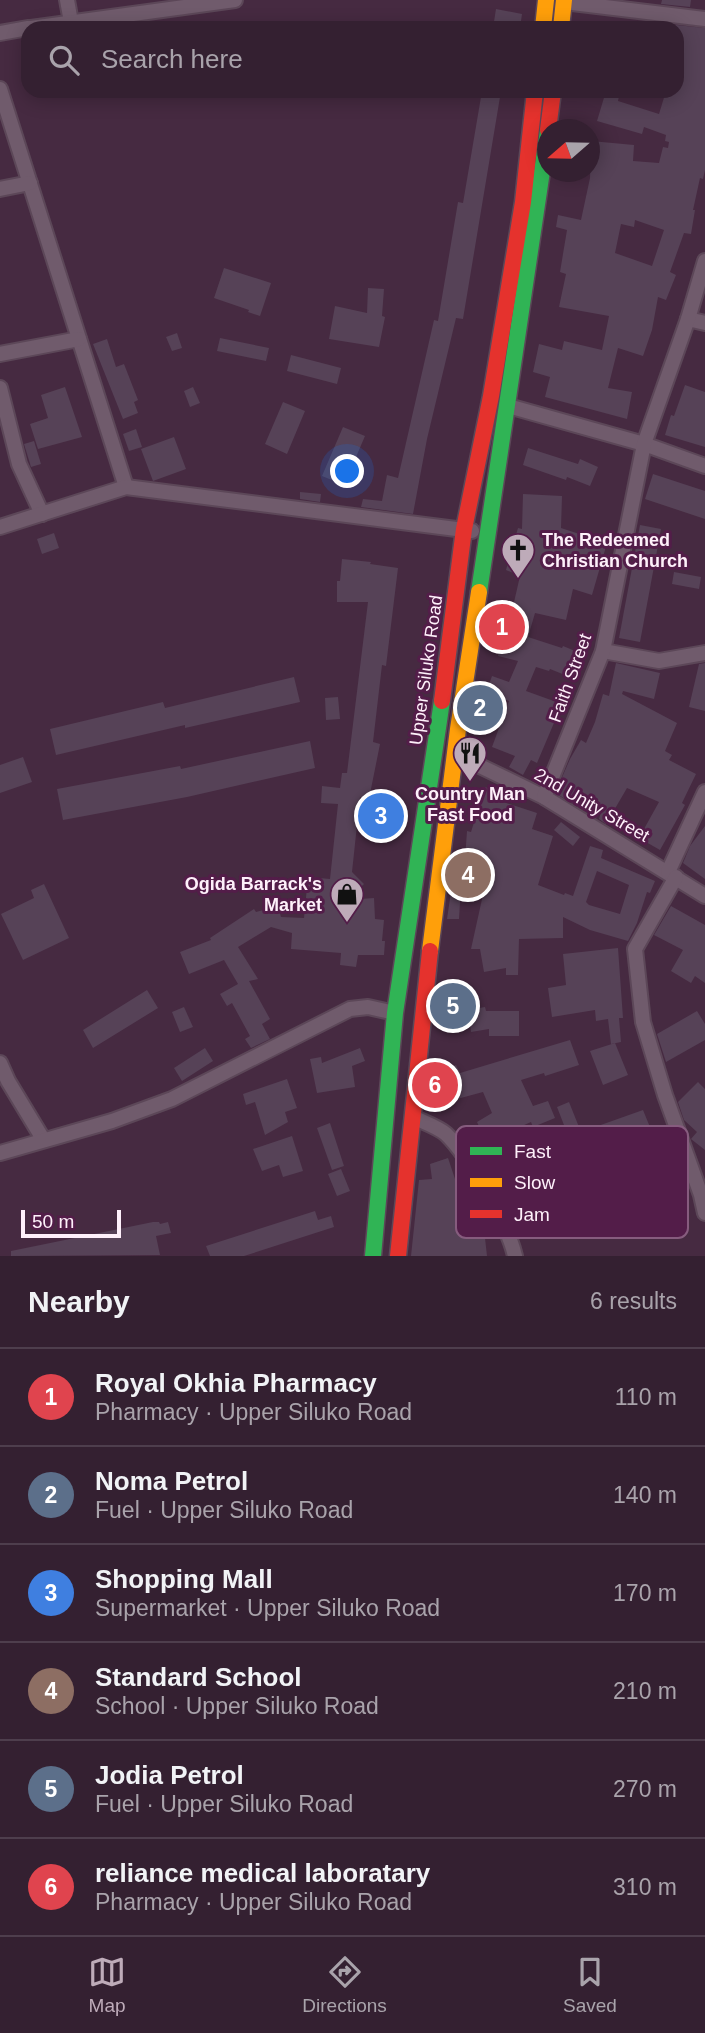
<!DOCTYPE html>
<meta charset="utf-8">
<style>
:root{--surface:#342031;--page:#3f2d3d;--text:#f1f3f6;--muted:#a9a3ab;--line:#4e3e4d;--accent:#beabb9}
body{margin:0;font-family:Arial,sans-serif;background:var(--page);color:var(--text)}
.compass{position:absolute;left:537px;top:119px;width:63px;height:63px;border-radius:50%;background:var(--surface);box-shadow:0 4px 18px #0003;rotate:250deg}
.scale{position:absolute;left:21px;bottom:18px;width:100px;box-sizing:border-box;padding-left:7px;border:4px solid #fef0fa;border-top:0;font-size:19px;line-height:24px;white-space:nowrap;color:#fef0fa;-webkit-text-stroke:5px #531d49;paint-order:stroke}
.you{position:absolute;left:348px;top:472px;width:24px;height:24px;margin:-18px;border:5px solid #fff;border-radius:50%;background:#1a73e8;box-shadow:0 0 0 10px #1a73e833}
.badge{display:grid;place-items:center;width:46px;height:46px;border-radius:50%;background:var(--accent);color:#fff;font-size:23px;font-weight:700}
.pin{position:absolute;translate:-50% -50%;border:4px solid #fff;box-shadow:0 2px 7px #0006}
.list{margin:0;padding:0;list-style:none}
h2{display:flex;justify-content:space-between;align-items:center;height:91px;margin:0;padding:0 28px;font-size:30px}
h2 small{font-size:23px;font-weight:400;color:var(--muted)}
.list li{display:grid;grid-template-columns:46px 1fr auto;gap:21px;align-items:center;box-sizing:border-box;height:98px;padding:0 28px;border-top:2px solid var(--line)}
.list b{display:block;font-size:26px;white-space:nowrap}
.list p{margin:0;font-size:23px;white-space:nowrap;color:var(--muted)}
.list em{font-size:23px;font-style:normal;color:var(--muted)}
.icon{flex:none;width:38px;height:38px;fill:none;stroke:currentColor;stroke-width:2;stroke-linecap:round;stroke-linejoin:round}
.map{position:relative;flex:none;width:705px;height:1256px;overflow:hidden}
.search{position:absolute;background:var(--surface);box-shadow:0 4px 18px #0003;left:21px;right:21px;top:21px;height:77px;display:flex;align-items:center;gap:18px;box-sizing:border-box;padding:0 24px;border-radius:21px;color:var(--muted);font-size:26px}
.sheet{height:679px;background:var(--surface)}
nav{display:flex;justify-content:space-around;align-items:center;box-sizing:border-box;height:98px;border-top:2px solid var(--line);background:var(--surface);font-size:19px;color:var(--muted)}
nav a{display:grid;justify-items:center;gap:4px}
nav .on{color:var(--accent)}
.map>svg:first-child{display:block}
.building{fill:#564257;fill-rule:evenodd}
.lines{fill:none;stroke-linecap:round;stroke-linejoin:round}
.street-casing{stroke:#5c4758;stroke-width:18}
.fast-casing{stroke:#5c4758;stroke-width:19}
.slow-casing{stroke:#5c4758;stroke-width:19}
.jam-casing{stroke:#5c4758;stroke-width:19}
.street{stroke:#705b6c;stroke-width:14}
.fast{stroke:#30b455;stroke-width:16}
.slow{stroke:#ff9f0a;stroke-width:16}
.jam{stroke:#e5322d;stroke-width:16}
.labels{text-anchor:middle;stroke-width:6;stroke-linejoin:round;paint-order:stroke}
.poi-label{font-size:18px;font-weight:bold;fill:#fef0fa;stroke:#531d49;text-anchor:start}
.street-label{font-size:18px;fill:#fef0fa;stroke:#531d49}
.key{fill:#531d49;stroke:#865c7e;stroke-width:2}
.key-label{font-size:19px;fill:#fef0fa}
</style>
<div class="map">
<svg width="705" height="1256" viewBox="0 0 705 1256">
<rect width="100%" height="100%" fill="#462a41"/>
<g class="building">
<path d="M662,0h29l-1,7 -29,-3z"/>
<path d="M496,9l26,5 -2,14h-27z"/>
<path d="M657,23l48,5v142l-2,9 -3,-1 -7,32h2l-4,24 -7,-1 -14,39 6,3 -10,25 -8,-3 -6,33 -9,26 -25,-8 -10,40 24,4 -5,27 -82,-22 5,-20 -17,-5 6,-28 23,6 2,-9 38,9 7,-34 -50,-9 7,-33 -6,-2 7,-42 -11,-3 2,-12 23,5 9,-42 1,-37 43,4 -1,16 26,2 4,-16 5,1 1,-6 -4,-1 1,-6 -22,-8 -2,7 -45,-13 9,-30h14l-2,10 41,13 7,-23h11v-63h-21zM635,220l29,10 -12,36 -37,-13 6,-29 13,3z"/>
<path d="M482,91h19l-38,228 -7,-1 -29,121 -14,75 -52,-7 2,-8 19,2 5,-26 11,3 36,-158 4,1 20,-119 5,1z"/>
<path d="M224,268l47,15 -11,33 -12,-4 1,-2 -35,-12z"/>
<path d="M368,288l16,1 -2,27 3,1 -6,30 -50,-8 6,-33 32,7z"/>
<path d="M177,333l5,15 -10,3 -6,-14z"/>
<path d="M220,338l49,10 -3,13 -49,-10z"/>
<path d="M107,339l9,28 8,-3 14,36 -4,2 4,11 -15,6 -30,-75z"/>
<path d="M291,355l50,13 -4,16 -50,-13z"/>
<path d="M685,385l20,7v55l-40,-12 6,-20 3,1z"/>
<path d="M65,387l17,50 -44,12 -8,-25 18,-6 -7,-23z"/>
<path d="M193,387l7,16 -10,4 -6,-16z"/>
<path d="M283,402l22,9 -18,43 -22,-10z"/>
<path d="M343,427l22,9 -21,49 -22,-9z"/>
<path d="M136,429l6,18 -13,4 -6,-17z"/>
<path d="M174,437l12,32 -33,12 -12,-32z"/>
<path d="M34,441l7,23 -10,3 -7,-23z"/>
<path d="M528,448l50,16 2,-5 18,8 -8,19 -23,-9 -1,3 -43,-15z"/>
<path d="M653,474l52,17v28l-60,-20z"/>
<path d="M300,492l21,2 -1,8 -20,-3z"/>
<path d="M523,494l39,2 -1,32 46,15 -15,52 -19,-6 -7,31 -31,-7 -7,24 34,11 1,-2 22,9 -10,24 -25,-10 -1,2 -13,-4 -10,24 36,13 -25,59 -6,-3 -8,15 -14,-8 6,-11 -23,-9 17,-46 -23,-8 6,-17 17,6 9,-21 -20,-5 9,-47 5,2 8,-35 -14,-6 12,-42 4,1z"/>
<path d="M640,525l21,4 -21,113 -21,-4z"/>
<path d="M54,533l5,15 -17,6 -5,-15z"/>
<path d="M342,559l29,3 -1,2 28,4 -12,98 -4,-1 -9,77 7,2 -11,55 -9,-2 -8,75 12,12 -17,16 27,-2 1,21 9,1 -2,21h3l-1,14h-26l-2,12 -16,-2 1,-12 -50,-4 1,-16 -21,-6 -33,20 20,32 -9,2 21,38 -8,5 8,15 -19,9 -6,-9 5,-3 -18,-33 -5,3 -7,-12 18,-10 -14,-24 -35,14 -9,-22 31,-12 -1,-2 44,-29 2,3 22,-6 3,11 23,1 4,-41 22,2 8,-75 -17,-1 1,-17 18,2 2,-15h5l21,-171h-31v-21h3z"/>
<path d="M674,572l27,5 -2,12 -27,-5z"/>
<path d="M616,663l44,10 -6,26 -31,-8 -1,3 55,29 -12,28 7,4 -3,5 27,14 -14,29 3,2 -25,45 -21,-12 20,-36 -32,-14 -21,36 -7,-5 2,-7 -5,6 -39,-24 6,-10 -3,-2 10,-23 11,-19 5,3 9,-21 8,-28 6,2z"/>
<path d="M705,663v48l-16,-4 10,-43z"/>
<path d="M294,677l6,25 -115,26v-3l-129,30 -6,-26 113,-27 2,6z"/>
<path d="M338,697l2,22 -14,1 -1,-22z"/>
<path d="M310,741l5,27 -128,29 -124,23 -6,-31 123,-23 1,3z"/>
<path d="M23,757l9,25 -32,11v-28z"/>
<path d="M485,787l21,7 -3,8 34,11 -5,16 21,7 -15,49 26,10 1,-2 8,3 17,-50 13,4 -2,8 54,23 -5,12 -3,-1 -10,31 -9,18 -38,-11 -27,-13v21l-44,1 -1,36h-12v-7l-22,4 -4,-23h-9l15,-68 -21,1 -1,-8 3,-43 4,1zM597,871l32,14 -9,29 -31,-9 -3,-3z"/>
<path d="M561,822l19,15 -7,9 -19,-16z"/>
<path d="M705,826v53l-22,-16 7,-17z"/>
<path d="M44,884l25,54 -46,22 -22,-46 33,-16 -3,-8z"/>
<path d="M452,885l9,1 -2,33h-12z"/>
<path d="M671,906l34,19v58l-10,-7 -4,7 -20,-12 12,-21 -29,-15z"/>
<path d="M618,948l5,70h-4l2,24 -10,2 -3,-25 -12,2 -1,-11 -43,7 -4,-29 18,-3 -3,-31z"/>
<path d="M147,990l11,18 -65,40 -10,-18z"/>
<path d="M184,1007l9,20 -13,5 -8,-20z"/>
<path d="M485,1007l1,4h33v25h-30v-7l-18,3 -3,-22z"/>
<path d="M697,1011l8,13v16l-39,22 -9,-28z"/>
<path d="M570,1040l9,25 -34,11 -1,-3 -23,7 12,26 15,-5 7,17 -22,9 -2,-5 -27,12 10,25 14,-5 1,2 40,-18 -12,-31 12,-5 12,30 62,-22 9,22 -11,4 10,25 9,-3 6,24 -81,27 -3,-9 -27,12 -2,-5 -36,16 -2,-6 -4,2 -11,-26 -34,-51 16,-9 -5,-11 15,-9 -9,-21 -26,7 -1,-4 -9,4 -11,-26 20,-8 4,8zM621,1144l9,25 -20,7 -1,-4 -3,1 -8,-19zM581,1161l7,19 -26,10 -8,-19z"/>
<path d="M615,1043l13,32 -25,10 -13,-34z"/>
<path d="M205,1048l8,13 -31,20 -8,-13z"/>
<path d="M360,1048l5,13 -13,5 3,21 -38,6 -7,-34 11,-2 1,6z"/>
<path d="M287,1079l10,29 -12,4 3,10 -23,13 -10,-33 -9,3 -3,-11z"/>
<path d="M698,1082l7,7v61l-14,-11 6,-7 -13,-12 -6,-18z"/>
<path d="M330,1123l14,43 -12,4 -15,-42z"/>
<path d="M292,1136l11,35 -20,6 -4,-12 -17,6 -9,-22z"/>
<path d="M448,1158l9,27 12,-4 11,20 -3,1 3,27h4l3,27h-76l8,-76 13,-1 -2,-15z"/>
<path d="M341,1169l9,22 -13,5 -9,-22z"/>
<path d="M315,1211l3,9 13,-4 3,11 -90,29h-34l-4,-10z"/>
<path d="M153,1222h6l1,2 8,-2 3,11 -15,3 4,19 -149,1v-5z"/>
</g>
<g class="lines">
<defs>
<g id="street">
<path d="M67,0l4,22"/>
<path d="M564,2l141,17"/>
<path d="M31,28l204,-28"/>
<path d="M0,33l28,-5"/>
<path d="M0,89l126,398"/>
<path d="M0,189l30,-6"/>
<path d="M688,319l17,4"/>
<path d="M0,354l79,-15"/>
<path d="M0,388l19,76 23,50"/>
<path d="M508,406l136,38 61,22"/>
<path d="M0,527l126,-40 346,44"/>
<path d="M603,651l56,10 46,-8"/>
<path d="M455,754l89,43 161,99"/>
<path d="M544,797l59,-146 41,-207 44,-125 17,-58"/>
<path d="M668,872l37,-80"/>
<path d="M676,877l-41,72 8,73 22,73 36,100 4,18"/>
<path d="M0,1063l8,18 35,58"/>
<path d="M413,1117c10,5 25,10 33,17 23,22 62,91 69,122"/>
<path d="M0,1153l112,-32 60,-22 178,-90 18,-2 27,6"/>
</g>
<g id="fast">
<path d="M479,592l69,-461"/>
<path d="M373,1256l22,-243 47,-312"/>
</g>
<g id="slow">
<path d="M543,28l3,-28"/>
<path d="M561,28l3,-28"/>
<path d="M430,951l28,-222 21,-137"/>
</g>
<g id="jam">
<path d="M548,130l5,-39"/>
<path d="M442,701l22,-172 27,-133 32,-194 12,-111"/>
<path d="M398,1256l32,-305"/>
</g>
</defs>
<use href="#street" class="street-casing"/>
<use href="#fast" class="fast-casing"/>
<use href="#slow" class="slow-casing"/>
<use href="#jam" class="jam-casing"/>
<use href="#street" class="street"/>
<use href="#fast" class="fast"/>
<use href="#slow" class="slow"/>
<use href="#jam" class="jam"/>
</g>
<defs>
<symbol id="church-pin" viewBox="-11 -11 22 30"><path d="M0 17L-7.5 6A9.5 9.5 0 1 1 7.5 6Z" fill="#beabb9" stroke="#531d49"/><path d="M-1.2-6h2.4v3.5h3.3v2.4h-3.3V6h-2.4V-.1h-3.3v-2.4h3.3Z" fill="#111"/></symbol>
<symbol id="restaurant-pin" viewBox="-11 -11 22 30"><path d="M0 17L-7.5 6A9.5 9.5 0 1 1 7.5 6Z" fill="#beabb9" stroke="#531d49"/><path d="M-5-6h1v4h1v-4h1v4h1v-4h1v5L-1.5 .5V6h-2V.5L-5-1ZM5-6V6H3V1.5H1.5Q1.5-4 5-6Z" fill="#111"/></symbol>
<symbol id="shop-pin" viewBox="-11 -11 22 30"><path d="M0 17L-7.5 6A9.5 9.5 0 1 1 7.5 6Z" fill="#beabb9" stroke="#531d49"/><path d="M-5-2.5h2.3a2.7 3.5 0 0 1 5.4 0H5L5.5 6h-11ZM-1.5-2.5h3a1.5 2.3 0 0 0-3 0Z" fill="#111"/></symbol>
</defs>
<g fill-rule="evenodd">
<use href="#church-pin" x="499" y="531" width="38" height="52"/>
<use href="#restaurant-pin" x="451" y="734" width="38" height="52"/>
<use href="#shop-pin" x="328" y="875" width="38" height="52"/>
</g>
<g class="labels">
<g class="poi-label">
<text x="542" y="546">The Redeemed<tspan x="542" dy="21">Christian Church</tspan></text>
<text x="470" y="800" text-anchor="middle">Country Man<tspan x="470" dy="21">Fast Food</tspan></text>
<text x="322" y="890" text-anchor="end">Ogida Barrack's<tspan x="322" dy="21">Market</tspan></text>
</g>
<g class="street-label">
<text transform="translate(426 670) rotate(-82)" y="6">Upper Siluko Road</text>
<text transform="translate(570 678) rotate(-70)" y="6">Faith Street</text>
<text transform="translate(592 805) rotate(30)" y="6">2nd Unity Street</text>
</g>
</g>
<rect x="456" y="1126" width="232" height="112" rx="10" class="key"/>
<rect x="470" y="1147" width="32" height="8" fill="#30b455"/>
<rect x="470" y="1178" width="32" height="9" fill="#ff9f0a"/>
<rect x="470" y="1210" width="32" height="8" fill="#e5322d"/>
<g class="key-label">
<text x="514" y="1158">Fast</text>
<text x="514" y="1189">Slow</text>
<text x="514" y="1221">Jam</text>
</g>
</svg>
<svg class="compass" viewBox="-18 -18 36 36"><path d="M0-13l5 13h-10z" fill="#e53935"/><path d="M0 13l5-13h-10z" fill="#a9a3ab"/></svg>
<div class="scale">50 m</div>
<div class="you"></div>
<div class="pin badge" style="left:502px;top:627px;background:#e0444e">1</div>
<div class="pin badge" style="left:480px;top:708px;background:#5c6f8a">2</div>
<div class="pin badge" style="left:381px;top:816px;background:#3f7fe0">3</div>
<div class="pin badge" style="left:468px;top:875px;background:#8d6e63">4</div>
<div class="pin badge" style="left:453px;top:1006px;background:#5c6f8a">5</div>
<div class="pin badge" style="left:435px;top:1085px;background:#e0444e">6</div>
<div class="search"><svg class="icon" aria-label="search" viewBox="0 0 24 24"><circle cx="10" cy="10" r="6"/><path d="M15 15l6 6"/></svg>Search here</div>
</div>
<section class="sheet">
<h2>Nearby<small>6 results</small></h2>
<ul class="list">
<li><span class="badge" style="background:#e0444e">1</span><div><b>Royal Okhia Pharmacy</b><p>Pharmacy · Upper Siluko Road</p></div><em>110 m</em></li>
<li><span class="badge" style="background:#5c6f8a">2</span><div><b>Noma Petrol</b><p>Fuel · Upper Siluko Road</p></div><em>140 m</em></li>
<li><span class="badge" style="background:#3f7fe0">3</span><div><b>Shopping Mall</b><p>Supermarket · Upper Siluko Road</p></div><em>170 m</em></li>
<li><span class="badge" style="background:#8d6e63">4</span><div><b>Standard School</b><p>School · Upper Siluko Road</p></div><em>210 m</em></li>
<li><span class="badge" style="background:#5c6f8a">5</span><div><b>Jodia Petrol</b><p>Fuel · Upper Siluko Road</p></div><em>270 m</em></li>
<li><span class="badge" style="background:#e0444e">6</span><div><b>reliance medical laboratary</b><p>Pharmacy · Upper Siluko Road</p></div><em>310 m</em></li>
</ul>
</section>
<nav>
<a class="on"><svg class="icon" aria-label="map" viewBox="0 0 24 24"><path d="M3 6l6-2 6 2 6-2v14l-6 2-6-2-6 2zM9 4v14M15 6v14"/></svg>Map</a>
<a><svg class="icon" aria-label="directions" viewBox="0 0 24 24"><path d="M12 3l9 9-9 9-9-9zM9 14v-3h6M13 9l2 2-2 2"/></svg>Directions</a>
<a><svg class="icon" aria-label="saved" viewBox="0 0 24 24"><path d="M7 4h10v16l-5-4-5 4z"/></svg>Saved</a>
</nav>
